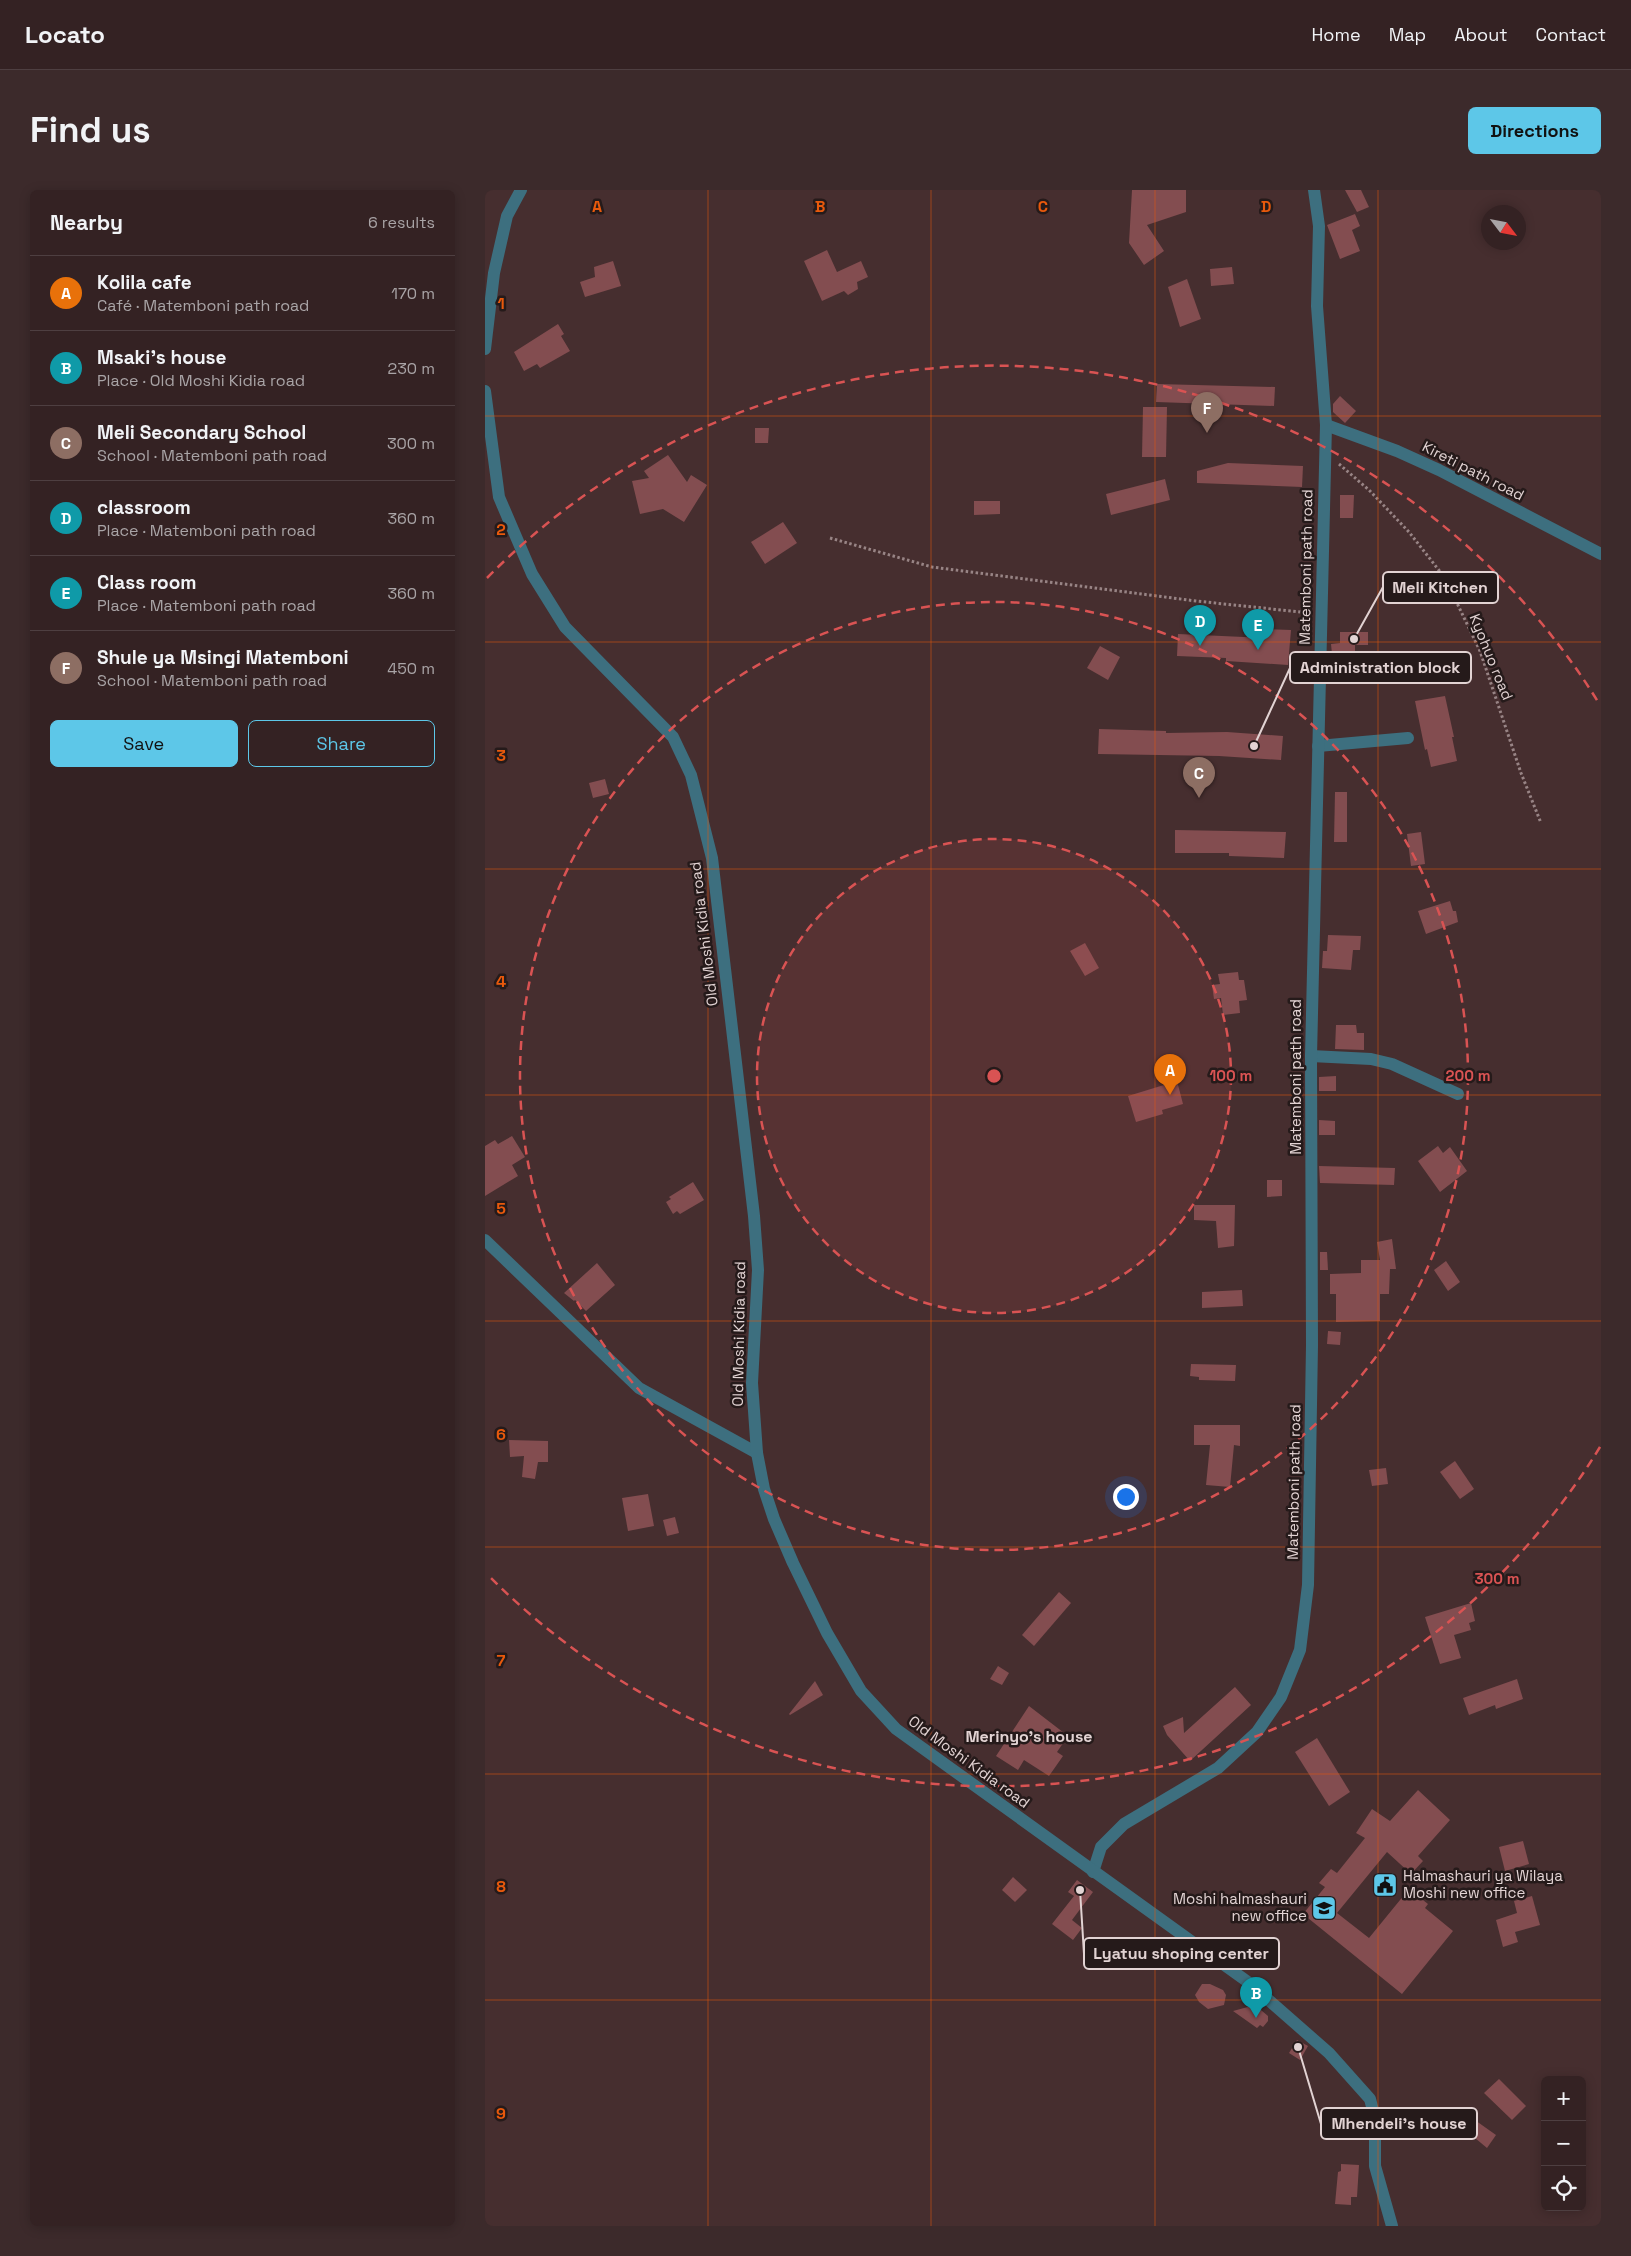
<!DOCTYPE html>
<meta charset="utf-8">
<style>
:root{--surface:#342223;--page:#3c2a2b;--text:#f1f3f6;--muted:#a9a4a6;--line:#4e3f41;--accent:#5dc7e8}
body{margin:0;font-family:"Space Grotesk",sans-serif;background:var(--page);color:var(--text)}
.controls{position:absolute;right:15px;bottom:15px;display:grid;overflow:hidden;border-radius:8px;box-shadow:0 2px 12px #0003}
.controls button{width:45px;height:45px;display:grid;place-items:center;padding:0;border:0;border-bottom:1px solid var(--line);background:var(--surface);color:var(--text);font:25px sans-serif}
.compass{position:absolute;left:996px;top:15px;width:45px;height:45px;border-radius:50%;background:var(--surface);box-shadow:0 2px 12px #0003;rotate:122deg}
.you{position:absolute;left:640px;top:1306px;width:18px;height:18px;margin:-12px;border:4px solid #fff;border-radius:50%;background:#1a73e8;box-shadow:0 0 0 8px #1a73e833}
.badge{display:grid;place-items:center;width:32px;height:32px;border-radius:50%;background:var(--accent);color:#fff;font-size:16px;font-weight:700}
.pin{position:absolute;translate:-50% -41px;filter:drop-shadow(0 1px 2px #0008)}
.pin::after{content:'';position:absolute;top:26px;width:18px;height:15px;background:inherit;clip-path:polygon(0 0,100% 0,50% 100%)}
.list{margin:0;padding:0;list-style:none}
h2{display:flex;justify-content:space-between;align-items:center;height:65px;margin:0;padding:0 20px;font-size:21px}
h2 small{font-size:16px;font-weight:400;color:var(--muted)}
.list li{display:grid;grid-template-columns:32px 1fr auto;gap:15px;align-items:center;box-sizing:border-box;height:75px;padding:0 20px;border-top:1px solid var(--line)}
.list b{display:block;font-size:19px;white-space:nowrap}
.list p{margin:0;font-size:16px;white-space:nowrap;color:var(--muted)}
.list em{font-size:16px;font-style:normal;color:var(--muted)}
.actions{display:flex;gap:10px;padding:15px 20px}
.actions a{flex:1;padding:11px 0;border:1px solid var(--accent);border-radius:8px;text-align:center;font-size:18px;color:var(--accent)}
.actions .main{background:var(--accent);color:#111}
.icon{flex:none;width:28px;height:28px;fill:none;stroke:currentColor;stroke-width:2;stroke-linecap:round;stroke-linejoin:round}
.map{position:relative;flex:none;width:1116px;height:2036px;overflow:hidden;border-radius:8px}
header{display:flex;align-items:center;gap:30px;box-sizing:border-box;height:70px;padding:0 25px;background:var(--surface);border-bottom:1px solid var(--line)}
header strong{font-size:24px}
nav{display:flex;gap:28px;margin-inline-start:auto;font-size:18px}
.intro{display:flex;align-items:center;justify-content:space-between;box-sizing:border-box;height:120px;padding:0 30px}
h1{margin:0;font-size:35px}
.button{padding:12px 22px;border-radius:8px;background:var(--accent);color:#111;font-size:18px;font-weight:700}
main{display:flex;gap:30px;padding:0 30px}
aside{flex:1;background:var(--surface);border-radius:8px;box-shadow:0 2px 12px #0003}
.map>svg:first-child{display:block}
.building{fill:#834d50}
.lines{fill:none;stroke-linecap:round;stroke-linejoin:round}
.path{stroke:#988485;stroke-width:3;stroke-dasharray:2.5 2.5;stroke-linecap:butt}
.minor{stroke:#3d6f7f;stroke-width:12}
.tertiary{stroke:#3d6f7f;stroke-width:12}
.grid{fill:none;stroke:#e8590c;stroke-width:1;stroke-opacity:0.55}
.ring{fill:none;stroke:#d95353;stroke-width:2.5;stroke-dasharray:9 6}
.labels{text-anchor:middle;stroke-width:5;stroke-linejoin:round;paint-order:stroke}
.street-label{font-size:15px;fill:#e2d3d3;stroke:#251a1a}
.poi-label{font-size:15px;fill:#e2d3d3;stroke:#251a1a;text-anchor:start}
.neighbourhood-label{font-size:16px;font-weight:bold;fill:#e2d3d3;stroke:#251a1a}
.grid-label{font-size:16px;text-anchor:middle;font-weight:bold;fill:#e8590c;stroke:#251a1a;stroke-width:5;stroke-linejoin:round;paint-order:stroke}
.centre{fill:#d95353;stroke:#251a1a;stroke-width:2.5}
.ring-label{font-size:15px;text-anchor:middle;font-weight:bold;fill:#d95353;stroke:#251a1a;stroke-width:5;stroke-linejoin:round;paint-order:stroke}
.leader{fill:none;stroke:#e2d3d3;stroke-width:2}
.callout-dot{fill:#e2d3d3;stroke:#251a1a;stroke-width:2}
.callout{fill:#251a1a;stroke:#e2d3d3;stroke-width:2}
.callout-label{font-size:16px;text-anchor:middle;font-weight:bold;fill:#e2d3d3}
</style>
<header>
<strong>Locato</strong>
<nav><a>Home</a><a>Map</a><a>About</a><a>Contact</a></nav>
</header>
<div class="intro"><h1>Find us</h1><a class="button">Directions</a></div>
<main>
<aside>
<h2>Nearby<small>6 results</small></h2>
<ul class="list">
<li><span class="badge" style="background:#e8710a">A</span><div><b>Kolila cafe</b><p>Café · Matemboni path road</p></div><em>170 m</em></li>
<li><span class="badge" style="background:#0f9aa8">B</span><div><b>Msaki's house</b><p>Place · Old Moshi Kidia road</p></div><em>230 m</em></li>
<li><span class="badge" style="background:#8d6e63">C</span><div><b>Meli Secondary School</b><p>School · Matemboni path road</p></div><em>300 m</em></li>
<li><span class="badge" style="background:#0f9aa8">D</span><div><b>classroom</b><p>Place · Matemboni path road</p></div><em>360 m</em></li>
<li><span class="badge" style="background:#0f9aa8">E</span><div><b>Class room</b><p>Place · Matemboni path road</p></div><em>360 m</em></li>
<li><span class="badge" style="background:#8d6e63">F</span><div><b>Shule ya Msingi Matemboni</b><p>School · Matemboni path road</p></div><em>450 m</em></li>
</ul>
<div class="actions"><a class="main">Save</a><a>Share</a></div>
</aside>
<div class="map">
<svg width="1116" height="2036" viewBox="0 0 1116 2036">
<rect width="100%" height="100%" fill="#462e2f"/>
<g class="building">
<path d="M647,0h54v22l-39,13 17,26 -20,14 -15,-22z"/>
<path d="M860,0h16l8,17 -12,5z"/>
<path d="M870,24l5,12 -8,4 8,21 -20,8 -13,-34z"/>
<path d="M342,60l10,22 24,-11 7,16 -11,5 1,7 -10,6 -4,-4 -22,10 -18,-40z"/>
<path d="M128,71l8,25 -36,11 -5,-15 15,-5 -1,-10z"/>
<path d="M747,77l2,17 -23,2 -1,-17z"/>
<path d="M702,89l14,40 -21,8 -12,-40z"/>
<path d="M73,134l6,10 -3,2 9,15 -30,17 -3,-4 -13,7 -10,-19z"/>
<path d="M672,194l118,3 -1,19 -118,-4z"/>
<path d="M855,206l16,15 -11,12 -12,-11v-8z"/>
<path d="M658,217h24l-1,50h-24z"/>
<path d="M270,238h14l-1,15h-13z"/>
<path d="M183,265l19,27 4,-7 16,10 -23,37 -21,-13 -23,5 -8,-33 17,-3 -5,-7z"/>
<path d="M743,273l75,3 -1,21 -105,-4v-12z"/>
<path d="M680,289l5,21 -59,15 -5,-21z"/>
<path d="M855,305h14l-1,23h-13z"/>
<path d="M489,311h26v13l-26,1z"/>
<path d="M298,332l14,21 -32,21 -14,-22z"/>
<path d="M782,439l24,1 -3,35 -62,-4v-3l-49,-2 1,-22 88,4z"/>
<path d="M855,442h28v13h-13v16l-22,3 -2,-20 9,-1z"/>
<path d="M615,456l20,11 -12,23 -21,-12z"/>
<path d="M960,506l9,41h-2l5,24 -26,6 -4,-18 -2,1 -10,-49z"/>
<path d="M614,539l67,2v2l61,-1 56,4 -2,24 -62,-4 -121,-2z"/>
<path d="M120,589l4,15 -16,4 -4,-15z"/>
<path d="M850,602h12v50h-13z"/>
<path d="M690,640l111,2 -2,26 -55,-2v-3h-54z"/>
<path d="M936,642l4,32 -14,2 -4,-32z"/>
<path d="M965,711l3,10h3l2,11 -32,12 -8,-23z"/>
<path d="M843,745l33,1 -1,14h-7l-2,20 -29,-2 1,-17h4z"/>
<path d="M600,753l14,25 -14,8 -15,-25z"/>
<path d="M753,782l1,8h5l3,20 -8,1 1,12 -17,2 -2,-17 -7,1 -2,-14 8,-1 -2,-10z"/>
<path d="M851,835h20l1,8h7v17l-29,-1z"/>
<path d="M851,886v15h-17v-14z"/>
<path d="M692,891l6,23 -21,6 1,4 -27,8 -8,-26z"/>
<path d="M834,930l16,1v14h-16z"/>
<path d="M27,946l13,21 -13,8 6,11 -33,20v-50l10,-6 3,4z"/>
<path d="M953,956l5,7 7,-6 17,24 -27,21 -22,-31z"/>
<path d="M834,976l76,2 -1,17 -74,-2z"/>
<path d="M782,990h15v16l-15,1z"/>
<path d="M208,992l11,18 -24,14 -3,-3 -4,3 -7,-12 5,-3 -2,-2z"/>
<path d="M709,1015h41l-1,41 -16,2 -2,-27 -22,-1z"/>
<path d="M907,1049l4,30h-6l-1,25h-9v27l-44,1v-28h-6v-20l31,-1v-13h19l-3,-18z"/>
<path d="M835,1062h7l1,18h-8z"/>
<path d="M961,1071l14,21 -12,9 -14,-21z"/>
<path d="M112,1073l18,22 -29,26 -11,-11 -1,1 -10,-8z"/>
<path d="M757,1100l1,16 -41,2v-16z"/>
<path d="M843,1141l13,1 -1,13 -13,-1z"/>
<path d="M706,1174l45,1 -1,16 -36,-1v-3l-9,-1z"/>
<path d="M709,1235h46v21l-6,-1 -4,42 -24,-2 4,-40h-16z"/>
<path d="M24,1250l39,1v21h-10l-3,17 -13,-2 2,-21 -14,1z"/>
<path d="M970,1271l19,28 -14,10 -20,-27z"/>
<path d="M901,1278l2,16 -16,2 -3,-16z"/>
<path d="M163,1304l6,32 -26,5 -6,-33z"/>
<path d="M190,1327l4,16 -12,3 -4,-16z"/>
<path d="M574,1402l12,11 -37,43 -12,-11z"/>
<path d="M986,1413l4,18 -6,2 2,7 -17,5 7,23 -21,6 -15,-47z"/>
<path d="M513,1476l11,7 -7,12 -12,-6z"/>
<path d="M1032,1489l6,20 -27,10 -1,-4 -26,10 -6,-17z"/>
<path d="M330,1491l8,14 -33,20 -1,-1z"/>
<path d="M750,1497l16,18 -61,56 -23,-26 -4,-9 20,-9 1,16z"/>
<path d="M544,1516l39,30 -11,16 6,4 -14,20 -25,-16 -6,10 -22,-14z"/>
<path d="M832,1548l33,54 -21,14 -34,-54z"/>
<path d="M933,1600l32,30 -32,36 5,5 -12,13 -24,-22 -50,61 32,25 40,-49 19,15 -3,4 28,23 -51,63 -99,-80 22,-27 -6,-4 12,-14 6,4 28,-35 -9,-5 16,-24 18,12z"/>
<path d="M1038,1651l6,23 -24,7 -6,-24z"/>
<path d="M528,1687l14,13 -12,12 -13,-12z"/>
<path d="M592,1690l16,12 -21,28 10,8 -9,12 -21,-16 22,-28 -6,-4z"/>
<path d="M1047,1706l8,29 -25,7 3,10 -15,5 -7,-27 21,-7 -3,-12z"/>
<path d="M615,1748l11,7 -10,15 -10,-6z"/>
<path d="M717,1794h8l13,6 3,5 -2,10 -16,4 -9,-7 -4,-7z"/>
<path d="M770,1815l13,11v5l-5,6 -3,-2 -3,3 -24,-17z"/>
<path d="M812,1850l11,6 -8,14 -11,-7z"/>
<path d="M1014,1889l27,27 -14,14 -28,-27z"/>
<path d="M987,1928l24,17 -9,13 -24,-20z"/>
<path d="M856,1974l18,1 -2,32h-6v8l-16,-1 3,-32 3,-1z"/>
</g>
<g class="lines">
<g class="path">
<path d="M854,274l30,26 40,42 36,46 35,73 41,122 20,50"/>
<path d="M345,348l102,29 264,34 114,12"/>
</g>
<g class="minor">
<path d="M841,235l71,26 42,19 162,84"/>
<path d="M833,556l90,-8"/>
<path d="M826,866l60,3 21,5 66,30"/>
<path d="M0,1050l154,148 118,65"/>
<path d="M608,1682l8,-25 23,-23 94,-56 39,-36 24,-35 19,-47 8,-65 4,-240 -1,-289 15,-631 -9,-119 2,-80 -5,-36"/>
</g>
<g class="tertiary">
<path d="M0,159l9,-76 13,-57 14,-26"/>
<path d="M0,201l14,106 33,77 33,53 108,110 18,38 21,83 42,358 4,54 -6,113 5,70 7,36 10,30 19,44 34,70 34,58 35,38 352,253 81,71 41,46 5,19v48l17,60"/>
</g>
</g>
<path class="grid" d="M223,0v2036M446,0v2036M670,0v2036M893,0v2036M0,226h1116M0,452h1116M0,679h1116M0,905h1116M0,1131h1116M0,1357h1116M0,1584h1116M0,1810h1116"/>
<circle cx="509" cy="886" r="237" fill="#d95353" fill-opacity=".12"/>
<g class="ring">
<circle cx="509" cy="886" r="237"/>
<circle cx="509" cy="886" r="474"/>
<path d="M1115 1257A711 711 0 0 1 2 1384M2 388A711 711 0 0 1 1115 515"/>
</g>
<defs>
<symbol id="civic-square" viewBox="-11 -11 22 22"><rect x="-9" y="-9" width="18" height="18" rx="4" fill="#5dc7e8" stroke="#251a1a"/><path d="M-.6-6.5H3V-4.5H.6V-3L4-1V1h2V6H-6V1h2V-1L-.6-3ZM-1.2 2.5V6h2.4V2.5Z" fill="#111"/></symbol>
<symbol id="school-square" viewBox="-11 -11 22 22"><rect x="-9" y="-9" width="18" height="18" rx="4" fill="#5dc7e8" stroke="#251a1a"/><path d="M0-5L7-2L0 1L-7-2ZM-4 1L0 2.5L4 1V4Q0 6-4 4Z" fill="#111"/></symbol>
</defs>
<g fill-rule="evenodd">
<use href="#civic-square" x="886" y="1681" width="28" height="28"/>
<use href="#school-square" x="825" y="1704" width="28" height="28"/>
</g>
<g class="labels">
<g class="street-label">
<text transform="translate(988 281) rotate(27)" y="5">Kireti path road</text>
<text transform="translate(821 377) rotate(-89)" y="5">Matemboni path road</text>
<text transform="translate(1006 467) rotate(68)" y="5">Kyohuo road</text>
<text transform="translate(219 744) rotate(-97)" y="5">Old Moshi Kidia road</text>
<text transform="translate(811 887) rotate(-90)" y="5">Matemboni path road</text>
<text transform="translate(254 1144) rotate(-89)" y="5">Old Moshi Kidia road</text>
<text transform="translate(809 1292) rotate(-89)" y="5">Matemboni path road</text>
<text transform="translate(484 1572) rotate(36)" y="5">Old Moshi Kidia road</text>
</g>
<g class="poi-label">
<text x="918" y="1691">Halmashauri ya Wilaya<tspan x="918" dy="17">Moshi new office</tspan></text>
<text x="822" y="1714" text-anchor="end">Moshi halmashauri<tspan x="822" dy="17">new office</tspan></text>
</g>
<g class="neighbourhood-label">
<text x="544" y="1552">Merinyo's house</text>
</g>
</g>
<g class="grid-label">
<text x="112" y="22">A</text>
<text x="335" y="22">B</text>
<text x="558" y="22">C</text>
<text x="781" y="22">D</text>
<text x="16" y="119">1</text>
<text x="16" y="345">2</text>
<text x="16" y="571">3</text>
<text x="16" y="797">4</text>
<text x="16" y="1024">5</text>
<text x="16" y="1250">6</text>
<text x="16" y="1476">7</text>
<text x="16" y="1702">8</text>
<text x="16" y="1929">9</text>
</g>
<circle cx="509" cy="886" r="8" class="centre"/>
<g class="ring-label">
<text x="746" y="891">100 m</text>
<text x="983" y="891">200 m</text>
<text x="1012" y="1394">300 m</text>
</g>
<path class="leader" d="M869 449L898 397M769 556L805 478M595 1700L599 1764M813 1857L836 1934"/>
<g class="callout-dot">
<circle cx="869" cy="449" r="5"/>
<circle cx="769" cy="556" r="5"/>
<circle cx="595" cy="1700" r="5"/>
<circle cx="813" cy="1857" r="5"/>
</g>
<g class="callout">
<rect x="898" y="382" width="115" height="31" rx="5"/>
<rect x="805" y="462" width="181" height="31" rx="5"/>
<rect x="599" y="1748" width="195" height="31" rx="5"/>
<rect x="836" y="1918" width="156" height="31" rx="5"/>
</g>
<g class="callout-label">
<text x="955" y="403">Meli Kitchen</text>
<text x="895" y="483">Administration block</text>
<text x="696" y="1769">Lyatuu shoping center</text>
<text x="914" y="1939">Mhendeli's house</text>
</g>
</svg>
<div class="controls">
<button>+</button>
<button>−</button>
<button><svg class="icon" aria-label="locate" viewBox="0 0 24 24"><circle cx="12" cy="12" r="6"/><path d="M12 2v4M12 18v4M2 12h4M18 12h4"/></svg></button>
</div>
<svg class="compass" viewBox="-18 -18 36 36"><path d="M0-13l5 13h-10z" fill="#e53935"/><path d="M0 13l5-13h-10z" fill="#a9a4a6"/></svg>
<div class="you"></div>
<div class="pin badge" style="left:685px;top:905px;background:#e8710a">A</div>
<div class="pin badge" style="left:771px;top:1828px;background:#0f9aa8">B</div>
<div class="pin badge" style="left:714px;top:608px;background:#8d6e63">C</div>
<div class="pin badge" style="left:715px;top:456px;background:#0f9aa8">D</div>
<div class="pin badge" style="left:773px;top:460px;background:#0f9aa8">E</div>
<div class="pin badge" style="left:722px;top:243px;background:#8d6e63">F</div>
</div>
</main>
